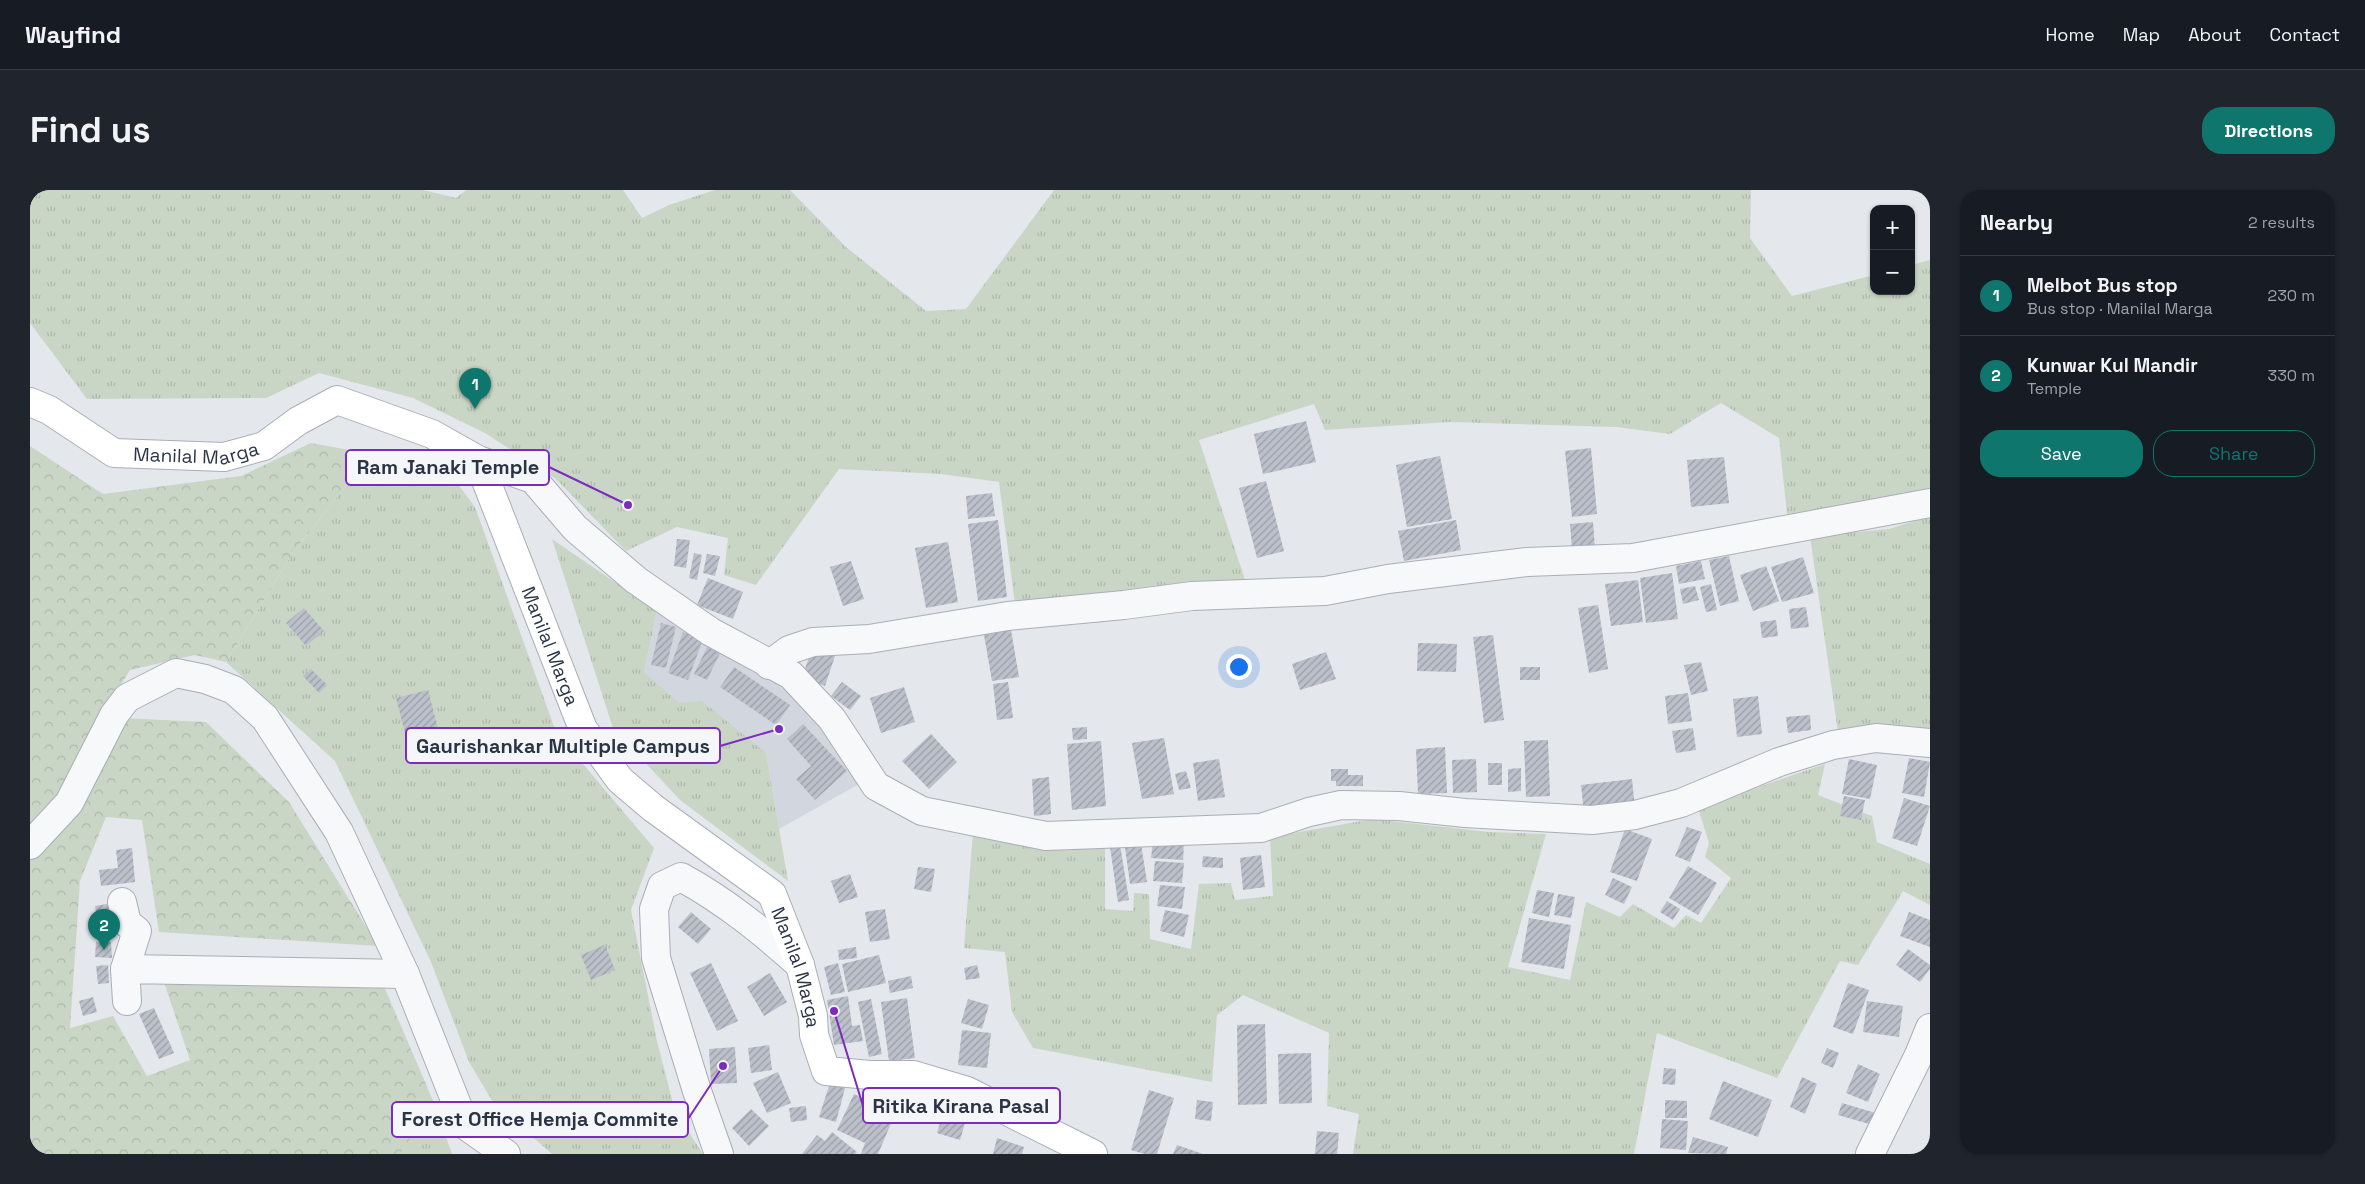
<!DOCTYPE html>
<meta charset="utf-8">
<style>
:root{--surface:#171b24;--page:#20242c;--text:#f1f3f6;--muted:#9ea1a6;--line:#363941;--accent:#0f766e}
body{margin:0;font-family:"Space Grotesk",sans-serif;background:var(--page);color:var(--text)}
.controls{position:absolute;right:15px;top:15px;display:grid;overflow:hidden;border-radius:10px;box-shadow:0 1px 4px #0004}
.controls button{width:45px;height:45px;display:grid;place-items:center;padding:0;border:0;border-bottom:1px solid var(--line);background:var(--surface);color:var(--text);font:25px sans-serif}
.you{position:absolute;left:1208px;top:476px;width:18px;height:18px;margin:-12px;border:4px solid #fff;border-radius:50%;background:#1a73e8;box-shadow:0 0 0 8px #1a73e833}
.badge{display:grid;place-items:center;width:32px;height:32px;border-radius:50%;background:var(--accent);color:#fff;font-size:16px;font-weight:700}
.pin{position:absolute;translate:-50% -41px;filter:drop-shadow(0 1px 2px #0008)}
.pin::after{content:'';position:absolute;top:26px;width:18px;height:15px;background:inherit;clip-path:polygon(0 0,100% 0,50% 100%)}
.list{margin:0;padding:0;list-style:none}
h2{display:flex;justify-content:space-between;align-items:center;height:65px;margin:0;padding:0 20px;font-size:21px}
h2 small{font-size:16px;font-weight:400;color:var(--muted)}
.list li{display:grid;grid-template-columns:32px 1fr auto;gap:15px;align-items:center;box-sizing:border-box;height:80px;padding:0 20px;border-top:1px solid var(--line)}
.list b{display:block;font-size:19px;white-space:nowrap}
.list p{margin:0;font-size:16px;white-space:nowrap;color:var(--muted)}
.list em{font-size:16px;font-style:normal;color:var(--muted)}
.actions{display:flex;gap:10px;padding:15px 20px}
.actions a{flex:1;padding:11px 0;border:1px solid var(--accent);border-radius:20px;text-align:center;font-size:18px;color:var(--accent)}
.actions .main{background:var(--accent);color:#fff}
.map{position:relative;flex:none;width:1900px;height:964px;overflow:hidden;border-radius:20px}
header{display:flex;align-items:center;gap:30px;box-sizing:border-box;height:70px;padding:0 25px;background:var(--surface);border-bottom:1px solid var(--line)}
header strong{font-size:24px}
nav{display:flex;gap:28px;margin-inline-start:auto;font-size:18px}
.intro{display:flex;align-items:center;justify-content:space-between;box-sizing:border-box;height:120px;padding:0 30px}
h1{margin:0;font-size:35px}
.button{padding:12px 22px;border-radius:20px;background:var(--accent);color:#fff;font-size:18px;font-weight:700}
main{display:flex;gap:30px;padding:0 30px}
aside{flex:1;background:var(--surface);border-radius:20px;box-shadow:0 1px 4px #0004}
.map>svg:first-child{display:block}
.built{fill:#d2d6de}
.grass{fill:url(#grass-tufts)}
.forest{fill:url(#forest-crowns)}
.building{fill:url(#building-hatch)}
.lines{fill:none;stroke-linecap:round;stroke-linejoin:round}
.street-casing{stroke:#a9aeb7;stroke-width:30}
.secondary-casing{stroke:#a9aeb7;stroke-width:30}
.street{stroke:#f7f8fa;stroke-width:28}
.secondary{stroke:#fff;stroke-width:28}
.labels{text-anchor:middle;stroke-width:5;stroke-linejoin:round;paint-order:stroke}
.street-label{font-size:19px;fill:#2b3445;stroke:#f4f6f9}
.leader{fill:none;stroke:#7b2cbf;stroke-width:2}
.callout-dot{fill:#7b2cbf;stroke:#f4f6f9;stroke-width:2}
.callout{fill:#f4f6f9;stroke:#7b2cbf;stroke-width:2}
.callout-label{font-size:20px;text-anchor:middle;font-weight:bold;fill:#2b3445}
</style>
<header>
<strong>Wayfind</strong>
<nav><a>Home</a><a>Map</a><a>About</a><a>Contact</a></nav>
</header>
<div class="intro"><h1>Find us</h1><a class="button">Directions</a></div>
<main>
<div class="map">
<svg width="1900" height="964" viewBox="0 0 1900 964">
<defs>
<pattern id="grass-tufts" width="24" height="20" patternUnits="userSpaceOnUse" patternTransform="scale(1.25)"><rect width="24" height="20" fill="#c9d6c5"/><path d="M3 7l-1-3M5 7V3M7 7l1-3M15 17l-1-3M17 17v-4M19 17l1-3" fill="none" stroke="#adb8ab"/></pattern>
<pattern id="forest-crowns" width="20" height="18" patternUnits="userSpaceOnUse" patternTransform="scale(1.25)"><rect width="20" height="18" fill="#c9d6c5"/><path d="M2 6a3 3 0 1 1 6 0M12 15a3 3 0 1 1 6 0" fill="none" stroke="#adb8ab"/></pattern>
<pattern id="building-hatch" width="6" height="6" patternUnits="userSpaceOnUse" patternTransform="scale(1.25)"><rect width="6" height="6" fill="#bbc0ca"/><path d="M-1 1l2-2M0 6l6-6M5 7l2-2" fill="none" stroke="#989da6"/></pattern>
</defs>
<rect width="100%" height="100%" fill="#e4e7ec"/>
<path class="built" d="M627,421l82,43 65,51 57,78 -82,46 -13,-76 -86,-50 -36,-31z"/>
<g class="grass">
<path d="M0,0h393l33,8 10,-8h157l19,28 27,-13 46,-15h75l56,57 80,64 40,-2 88,-119h697l-1,48 42,58 82,-21v16h37v-26l19,-5v228l-59,13 -84,13 -8,-76 -58,-35 -51,31 -54,-7 -166,-5 -125,8 -11,-26 -115,36 47,143 -231,21 -16,-122 -58,-8 -102,-5 -83,116 -32,-10 4,-37 -51,-11 -51,24 -70,-72 -71,-46 -72,-35 -94,-25 -53,25 -179,1 -57,-76z"/>
<path d="M341,264l83,25 21,28 81,225 98,116 -23,62 26,131 18,70 28,43h-151l-16,-14 -33,-21 -34,-57 -38,-100 -96,-201 -109,-99 68,-111z"/>
<path d="M1900,326v217l-92,-1 -28,-196 79,-7z"/>
<path d="M522,349l105,72 -13,61 36,31 22,-2 64,52 22,128 -108,-81 -67,-72z"/>
<path d="M1795,574l-7,31 54,21 5,26 53,22v41l-27,-14 -45,74 -18,-4 -63,117 -120,-45 -23,121h-281l6,-40 -32,-8 2,-73 -86,-38 -26,20 -5,67 -179,-34 -21,-36 -7,-60 -41,-4 9,-116 132,10v67l28,2 1,-18 15,1 1,45 41,10 8,-65 32,-1 4,17 38,-4 -3,-59 103,-18 116,13 57,2 -38,133 62,13 16,-78 34,15 13,-13 41,24 12,-13 15,8 30,-45 -26,-21 4,-14 -11,-35z"/>
<path d="M404,913l18,51h-52z"/>
</g>
<path class="forest" d="M281,253l60,11 -77,97 -68,111 -31,-7 -65,15 -29,47 105,5 83,80 89,144 -219,-14 -17,-112 -36,-3 -26,64 -10,147 43,-12 34,60 43,-16 -27,-81 220,5 51,119 -34,51h-370v-708l73,48 138,-18z"/>
<g class="building">
<path d="M1276,231l10,41 -53,12 -9,-40z"/>
<path d="M1561,258l6,66 -25,3 -7,-66z"/>
<path d="M1410,266l12,63 -45,8 -11,-62z"/>
<path d="M1694,267l5,46 -38,4 -4,-47z"/>
<path d="M1236,291l18,70 -27,7 -18,-70z"/>
<path d="M962,303l3,23 -27,3 -2,-23z"/>
<path d="M968,330l9,77 -29,4 -10,-77z"/>
<path d="M1426,330l5,30 -57,11 -6,-30z"/>
<path d="M1563,332l2,26 -23,1 -2,-25z"/>
<path d="M647,349l13,1 -4,28 -12,-2z"/>
<path d="M918,352l10,60 -32,6 -11,-60z"/>
<path d="M664,363l8,2 -5,25 -8,-2z"/>
<path d="M677,364l13,2 -5,20 -12,-3z"/>
<path d="M1699,366l10,45 -19,5 -11,-46z"/>
<path d="M1773,367l11,36 -32,9 -11,-35z"/>
<path d="M821,371l13,38 -21,7 -13,-39z"/>
<path d="M1671,371l4,18 -26,5 -3,-18z"/>
<path d="M1736,376l13,35 -26,10 -13,-36z"/>
<path d="M1642,383l6,46 -32,4 -6,-45z"/>
<path d="M678,388l35,14 -10,27 -36,-14z"/>
<path d="M1608,390l5,42 -32,4 -6,-42z"/>
<path d="M1681,394l6,26 -11,2 -6,-25z"/>
<path d="M1665,396l4,14 -16,4 -3,-15z"/>
<path d="M1568,415l10,64 -19,4 -11,-65z"/>
<path d="M1776,417l3,20 -18,2 -2,-20z"/>
<path d="M274,418l20,23 -18,15 -20,-23z"/>
<path d="M1746,430l2,16 -16,2 -2,-16z"/>
<path d="M631,433l15,4 -10,41 -15,-3z"/>
<path d="M981,440l8,47 -27,4 -8,-46z"/>
<path d="M653,442l20,7 -15,41 -20,-7z"/>
<path d="M1463,445l11,85 -20,3 -11,-86z"/>
<path d="M679,453l13,6 -15,31 -13,-6z"/>
<path d="M1388,453l39,1 -1,28 -39,-1z"/>
<path d="M782,458l23,8 -10,30 -23,-8z"/>
<path d="M1296,462l10,27 -36,11 -8,-26z"/>
<path d="M1671,472l7,29 -17,4 -7,-30z"/>
<path d="M704,477l56,38 -14,20 -56,-38z"/>
<rect x="1490" y="477" width="20" height="13"/>
<path d="M281,479l16,16 -8,8 -16,-17z"/>
<path d="M812,492l19,14 -11,14 -19,-14z"/>
<path d="M978,492l5,36 -16,2 -4,-36z"/>
<path d="M874,497l11,35 -34,11 -11,-35z"/>
<path d="M398,500l14,54 -32,8 -14,-54z"/>
<path d="M1658,503l4,28 -24,3 -3,-28z"/>
<path d="M1728,506l4,38 -25,3 -4,-38z"/>
<path d="M1780,525l1,15 -23,3 -2,-16z"/>
<path d="M773,534l44,47 -32,29 -19,-21 15,-13 -24,-27z"/>
<path d="M1057,537v12l-14,1 -1,-12z"/>
<path d="M1663,538l3,22 -20,3 -4,-22z"/>
<path d="M901,544l26,28 -28,27 -27,-28z"/>
<path d="M1134,548l10,56 -32,5 -10,-56z"/>
<path d="M1518,550l2,56 -24,1 -2,-56z"/>
<path d="M1071,551l5,65 -34,4 -5,-66z"/>
<path d="M1415,557l2,46 -29,1 -2,-45z"/>
<path d="M1879,568l21,4 -6,35 -22,-4z"/>
<path d="M1189,569l6,38 -27,4 -5,-38z"/>
<path d="M1446,569l1,33 -24,1 -1,-33z"/>
<path d="M1819,569l28,6 -7,34 -28,-5z"/>
<rect x="1458" y="573" width="14" height="22"/>
<path d="M1491,578v23l-13,1v-23z"/>
<path d="M1301,579h17v6h15v11h-27v-5h-5z"/>
<path d="M1156,581l5,17 -12,2 -4,-16z"/>
<path d="M1019,587l2,37 -17,2 -2,-37z"/>
<path d="M1602,589l3,29 -51,5 -3,-28z"/>
<path d="M1814,606l21,4 -4,20 -21,-4z"/>
<path d="M1874,608l26,8 -13,40 -25,-8z"/>
<path d="M1657,637l15,5 -12,30 -15,-6z"/>
<path d="M1595,639l27,10 -15,42 -27,-9z"/>
<path d="M1123,651l31,2 -1,17 -32,-2z"/>
<path d="M1111,654l6,38 -17,2 -5,-37z"/>
<path d="M1090,655l9,55 -11,2 -8,-55z"/>
<path d="M102,658l3,34 -34,4 -2,-16 19,-2 -2,-18z"/>
<path d="M1231,665l4,32 -22,3 -3,-32z"/>
<path d="M1173,666l20,2v10l-21,-1z"/>
<path d="M1125,671l29,2 -2,20 -29,-2z"/>
<path d="M1658,676l29,17 -19,32 -29,-17z"/>
<path d="M888,677l17,2 -4,23 -17,-3z"/>
<path d="M820,684l8,23 -19,6 -8,-22z"/>
<path d="M1583,688l19,9 -8,17 -19,-9z"/>
<path d="M1130,695l25,2 -3,22 -25,-3z"/>
<path d="M1507,700l17,3 -5,24 -17,-4z"/>
<path d="M1528,704l17,3 -4,21 -17,-3z"/>
<path d="M1637,711l13,8 -7,11 -13,-8z"/>
<path d="M83,713l2,16 -18,1 -2,-14z"/>
<path d="M855,719l5,30 -20,3 -5,-30z"/>
<path d="M1135,720l24,5 -5,22 -24,-6z"/>
<path d="M661,722l20,17 -13,15 -20,-17z"/>
<path d="M1879,722l21,8v27l-30,-11z"/>
<path d="M1499,728l42,7 -7,44 -43,-7z"/>
<path d="M66,752h15l1,16 -17,-1z"/>
<path d="M575,755l10,25 -24,10 -10,-25z"/>
<path d="M826,757l1,11 -18,2 -1,-10z"/>
<path d="M1878,759l22,16v4l-10,13 -24,-17z"/>
<path d="M849,765l7,28 -38,9 -6,-28z"/>
<path d="M681,773l27,58 -21,10 -27,-58z"/>
<path d="M808,773l7,29 -14,3 -7,-28z"/>
<path d="M78,775l1,18 -11,1 -2,-18z"/>
<path d="M947,775l3,13 -14,2 -2,-12z"/>
<path d="M740,783l17,29 -23,14 -17,-29z"/>
<path d="M881,786l2,12 -23,5 -2,-12z"/>
<path d="M1818,793l21,7 -16,44 -20,-7z"/>
<path d="M818,806l4,30 8,-1 3,16 -29,4 -7,-45z"/>
<path d="M63,807l4,15 -14,4 -4,-15z"/>
<path d="M877,808l8,60 -26,3 -8,-59z"/>
<path d="M841,809l11,55 -13,3 -11,-55z"/>
<path d="M938,809l21,6 -7,24 -21,-6z"/>
<path d="M1837,811l36,5 -4,31 -36,-5z"/>
<path d="M124,818l20,45 -15,6 -20,-45z"/>
<path d="M1235,834l2,80 -29,1 -1,-80z"/>
<path d="M932,840l29,3 -4,35 -29,-3z"/>
<path d="M739,855l3,25 -21,3 -3,-25z"/>
<path d="M705,857l2,36 -26,1 -2,-35z"/>
<path d="M1797,858l12,5 -6,15 -12,-5z"/>
<path d="M1281,863l1,50 -33,1 -1,-50z"/>
<path d="M1828,874l22,10 -12,28 -22,-9z"/>
<path d="M1634,878l12,1 -1,16 -13,-1z"/>
<path d="M748,882l13,31 -24,10 -14,-30z"/>
<path d="M1772,887l15,7 -12,30 -15,-7z"/>
<path d="M1693,891l49,19 -14,37 -49,-18z"/>
<path d="M800,893l15,5 -9,34 -17,-5z"/>
<path d="M1119,900l25,8 -17,56h-12l-14,-4z"/>
<path d="M824,904l41,20 -17,40h-17l4,-11 -28,-13z"/>
<path d="M1167,910l16,2 -2,19 -16,-2z"/>
<path d="M1635,910l22,1v17h-22z"/>
<path d="M1812,913l37,11 -3,12 -38,-11z"/>
<path d="M776,916l1,14 -16,2 -2,-14z"/>
<path d="M721,919l18,17 -20,20 -17,-18z"/>
<path d="M914,920l23,6 -7,24 -23,-7z"/>
<path d="M1632,929l26,2 -2,29 -26,-2z"/>
<path d="M1287,941l22,2 -2,21h-22z"/>
<path d="M802,942l25,20 -2,2h-53l15,-19 8,6z"/>
<path d="M1663,947l35,10 -2,7 -38,-1z"/>
<path d="M967,948l27,9 -2,7h-29z"/>
<path d="M1147,955l26,9h-30z"/>
</g>
<g class="lines">
<defs>
<g id="street">
<path d="M448,270l55,19 42,49 61,52 75,52 80,43 41,44 44,67 46,25 124,25 215,-8 48,-16 32,-7 58,1 66,7 127,7 43,-5 46,-12 98,-41 54,-17 43,-7 54,5"/>
<path d="M739,475l20,-15 24,-8 56,-3 139,-23 116,-11 68,-9 133,-5 63,-12 139,-17 106,-4 297,-55"/>
<path d="M0,655l39,-42 45,-88 13,-17 49,-25 29,6 29,11 31,28 74,114 66,142 60,151 41,29"/>
<path d="M92,712l5,21 10,8 -12,38"/>
<path d="M97,811l-2,-32 280,5"/>
<path d="M689,964l-22,-63 -41,-133 -2,-49 8,-23 19,-9c44,24 82,55 119,88"/>
<path d="M1840,964l49,-99 11,-27"/>
</g>
<g id="secondary">
<path id="s1" d="M0,212l19,8 65,43 110,4 40,-11 34,-25 39,-21 95,34 46,26 105,269 37,51 33,28 119,86 28,71 13,51 1,19 12,36 44,4h43l54,16 126,63"/>
</g>
</defs>
<use href="#street" class="street-casing"/>
<use href="#secondary" class="secondary-casing"/>
<use href="#street" class="street"/>
<use href="#secondary" class="secondary"/>
</g>
<g class="labels">
<g class="street-label">
<text dy="7" stroke="none"><textPath href="#s1" startOffset="181">Manilal Marga</textPath></text>
<text dy="7" stroke="none"><textPath href="#s1" startOffset="690">Manilal Marga</textPath></text>
<text dy="7" stroke="none"><textPath href="#s1" startOffset="1110">Manilal Marga</textPath></text>
</g>
</g>
<path class="leader" d="M598 315L519 277M749 539L690 556M804 821L833 916M693 876L658 929"/>
<g class="callout-dot">
<circle cx="598" cy="315" r="5"/>
<circle cx="749" cy="539" r="5"/>
<circle cx="804" cy="821" r="5"/>
<circle cx="693" cy="876" r="5"/>
</g>
<g class="callout">
<rect x="316" y="260" width="203" height="35" rx="5"/>
<rect x="376" y="538" width="314" height="35" rx="5"/>
<rect x="833" y="898" width="197" height="35" rx="5"/>
<rect x="362" y="912" width="296" height="35" rx="5"/>
</g>
<g class="callout-label">
<text x="418" y="284">Ram Janaki Temple</text>
<text x="533" y="563">Gaurishankar Multiple Campus</text>
<text x="931" y="923">Ritika Kirana Pasal</text>
<text x="510" y="936">Forest Office Hemja Commite</text>
</g>
</svg>
<div class="controls">
<button>+</button>
<button>−</button>
</div>
<div class="you"></div>
<div class="pin badge" style="left:445px;top:219px">1</div>
<div class="pin badge" style="left:74px;top:760px">2</div>
</div>
<aside>
<h2>Nearby<small>2 results</small></h2>
<ul class="list">
<li><span class="badge">1</span><div><b>Melbot Bus stop</b><p>Bus stop · Manilal Marga</p></div><em>230 m</em></li>
<li><span class="badge">2</span><div><b>Kunwar Kul Mandir</b><p>Temple</p></div><em>330 m</em></li>
</ul>
<div class="actions"><a class="main">Save</a><a>Share</a></div>
</aside>
</main>
